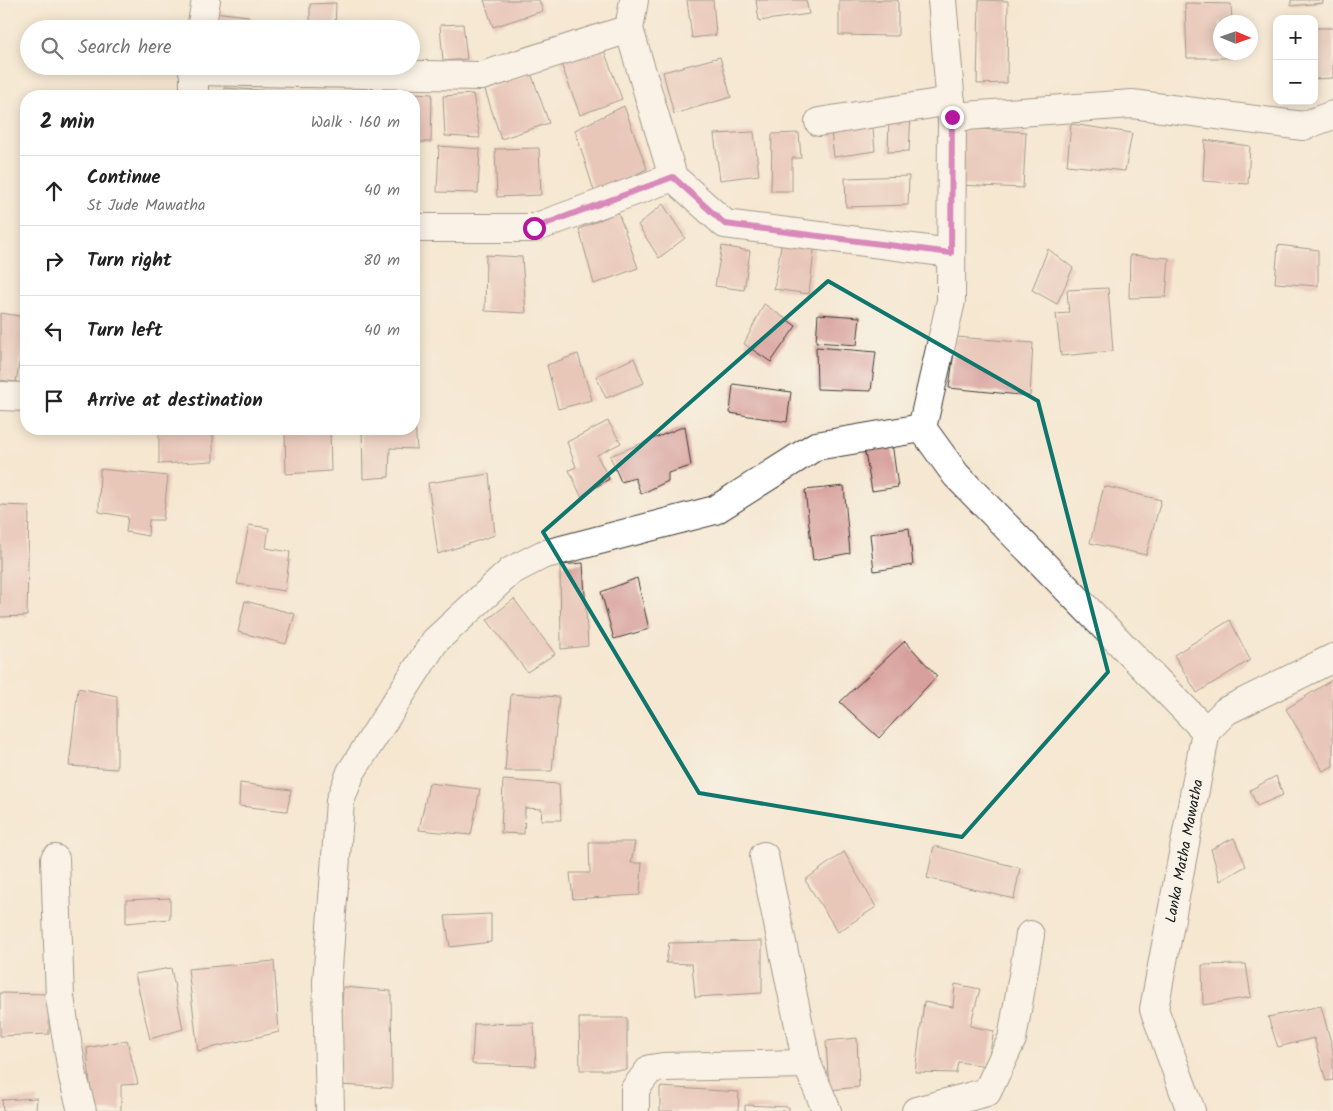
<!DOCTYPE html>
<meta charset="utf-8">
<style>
:root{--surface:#fff;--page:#f2f2f2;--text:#222;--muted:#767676;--line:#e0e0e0}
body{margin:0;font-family:Kalam,sans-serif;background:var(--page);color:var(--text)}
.controls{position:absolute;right:15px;top:15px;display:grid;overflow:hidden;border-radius:10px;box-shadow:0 2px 12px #0003}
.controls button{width:45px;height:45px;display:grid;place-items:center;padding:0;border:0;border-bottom:1px solid var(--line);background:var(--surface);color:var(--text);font:25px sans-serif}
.compass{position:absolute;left:1213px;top:15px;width:45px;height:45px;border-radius:50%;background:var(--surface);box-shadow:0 2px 12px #0003;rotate:92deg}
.stop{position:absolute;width:15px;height:15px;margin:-11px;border:4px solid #b5179e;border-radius:50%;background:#fff}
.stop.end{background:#b5179e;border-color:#fff;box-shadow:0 1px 5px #0008}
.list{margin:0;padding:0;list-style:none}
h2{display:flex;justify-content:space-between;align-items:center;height:65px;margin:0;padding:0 20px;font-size:21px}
h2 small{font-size:16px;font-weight:400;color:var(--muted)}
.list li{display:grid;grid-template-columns:32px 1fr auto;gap:15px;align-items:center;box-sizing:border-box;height:70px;padding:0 20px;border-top:1px solid var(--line)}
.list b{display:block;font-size:19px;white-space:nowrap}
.list p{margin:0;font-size:16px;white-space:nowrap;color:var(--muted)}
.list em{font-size:16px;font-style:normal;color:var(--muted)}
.icon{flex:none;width:28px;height:28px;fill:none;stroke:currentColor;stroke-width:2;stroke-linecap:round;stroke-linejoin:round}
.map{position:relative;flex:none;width:1333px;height:1111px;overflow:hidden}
.search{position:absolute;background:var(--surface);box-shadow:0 2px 12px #0003;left:20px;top:20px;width:400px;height:55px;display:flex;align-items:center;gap:12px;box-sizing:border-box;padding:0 18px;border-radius:28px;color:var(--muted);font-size:19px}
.panel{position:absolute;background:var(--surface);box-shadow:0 2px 12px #0003;left:20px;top:90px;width:400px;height:345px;border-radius:20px}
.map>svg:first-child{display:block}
.building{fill:#d8a09c}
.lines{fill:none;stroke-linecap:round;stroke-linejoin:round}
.street-casing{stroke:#3d3a37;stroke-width:30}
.street{stroke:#fff;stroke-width:28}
.route{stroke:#b5179e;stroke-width:6}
.marked{fill:none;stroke:#0f766e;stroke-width:4;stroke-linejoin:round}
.labels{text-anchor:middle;stroke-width:5;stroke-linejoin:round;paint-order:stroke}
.street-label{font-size:15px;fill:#1c1c1c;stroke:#f7f3e8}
</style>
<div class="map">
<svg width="1333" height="1111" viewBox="0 0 1333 1111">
<rect width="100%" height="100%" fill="#f7f3e8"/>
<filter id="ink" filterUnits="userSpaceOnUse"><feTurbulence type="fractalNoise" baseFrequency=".02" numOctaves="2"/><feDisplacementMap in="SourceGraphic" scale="10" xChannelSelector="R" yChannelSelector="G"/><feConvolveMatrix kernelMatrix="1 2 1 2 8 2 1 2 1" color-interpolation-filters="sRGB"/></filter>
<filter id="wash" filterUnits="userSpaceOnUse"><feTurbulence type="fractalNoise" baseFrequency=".0096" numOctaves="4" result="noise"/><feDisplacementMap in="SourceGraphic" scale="20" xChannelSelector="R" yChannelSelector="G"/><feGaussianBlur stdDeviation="1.12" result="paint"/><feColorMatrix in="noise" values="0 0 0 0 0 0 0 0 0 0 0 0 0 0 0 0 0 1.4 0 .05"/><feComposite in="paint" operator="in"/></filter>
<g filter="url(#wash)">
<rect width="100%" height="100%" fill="#f5e7d1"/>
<g id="blocks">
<g class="building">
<path d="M484,0h55l4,11 -50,16z"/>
<path d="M687,0h26l3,35 -24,3z"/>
<path d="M756,0h50l3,14 -50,7z"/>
<path d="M839,0h59v36l-59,-1z"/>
<path d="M979,0l29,1 -1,82 -30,1z"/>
<path d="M1291,0h32v3l-32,3z"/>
<path d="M336,3l-1,26h-25v-25z"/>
<path d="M1185,3l46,1 1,18h-12v30h12v6h-45z"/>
<path d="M213,12l36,4 -1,13h-35z"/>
<path d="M463,24l4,35 -24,2 -3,-36z"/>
<path d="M1314,28h19v50l-19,1z"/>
<path d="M602,45l20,54 -42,16 -20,-54z"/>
<path d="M720,57l11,40 -57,17 -11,-42z"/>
<path d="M531,73l18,50 -48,16 -16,-49z"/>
<path d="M224,88l48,3 -1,5h-48z"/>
<path d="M395,92l37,2 -1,48h-17v-46h-19z"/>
<path d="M473,94l7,44 -35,-2 -2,-40z"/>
<path d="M624,106l23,63 -52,25 -20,-64z"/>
<path d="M911,114l-2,37 -21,1 1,-37z"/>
<path d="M872,118l3,33 -41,6 -4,-33z"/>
<path d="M1071,124l61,9 -7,38 -58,-6z"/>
<path d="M962,128l64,4 -3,56 -64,-3z"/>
<path d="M754,132l5,43 -39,5 -6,-46z"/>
<path d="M799,133l2,25h-9v33h-21l1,-57z"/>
<path d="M1205,140l45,6 -2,38 -45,-3z"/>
<path d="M439,146l41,3 -2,44 -41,-1z"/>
<path d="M539,148l2,47 -44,2 -2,-48z"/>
<path d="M909,176l-1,29 -62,2 -1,-29z"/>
<path d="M663,204l22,34 -26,20 -21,-33z"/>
<path d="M618,212l20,56 -44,16 -15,-55z"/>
<path d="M782,239l33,4 -6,51 -35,-5z"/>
<path d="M1278,245l40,5v36l-43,-3z"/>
<path d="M722,246l28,5 -6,39 -29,-4z"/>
<path d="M1048,249l25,19 -16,36 -25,-14z"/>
<path d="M486,255l36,2 4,56 -41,-2z"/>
<path d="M1130,255l39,3 -3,39 -37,1z"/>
<path d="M1108,288l5,63 -52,5 -5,-42 13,-1 -2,-23z"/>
<path d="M764,304l32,22 -25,36 -27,-18z"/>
<path d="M0,313l26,4v11l-10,54 -16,-2z"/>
<path d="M818,314l42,3 -3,28 -41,-3z"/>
<path d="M956,337l77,6 -3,53 -81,-8z"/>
<path d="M816,347l60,5 -5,39 -54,-2z"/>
<path d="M578,354l14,46 -34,9 -11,-44z"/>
<path d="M634,358l10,25 -38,15 -10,-22z"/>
<path d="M733,384l58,8 -4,30 -57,-9z"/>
<path d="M608,421l13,22 -24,12 12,24 -28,17 -12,-26 7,-3 -9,-25z"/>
<path d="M414,424h1l2,25 -27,-1 -1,29 -26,2 -1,-50h52z"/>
<path d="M685,426l6,40 -23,7v8l-27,13 -6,-16 -14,4 -11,-26z"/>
<path d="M159,429h54v32l-54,3z"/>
<path d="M285,429h45l1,42 -45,3z"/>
<path d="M892,443l6,44 -26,4 -8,-44z"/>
<path d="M100,469l68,7 -5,44h-14l-1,16 -22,-4 2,-15 -29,-5z"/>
<path d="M489,474l6,61 -57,19 -10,-71z"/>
<path d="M844,486l6,67 -37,7 -8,-70z"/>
<path d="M1104,486l57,14 -15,55 -56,-12z"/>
<path d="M0,505l29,1 -2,110 -27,1z"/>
<path d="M249,525l20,3 -3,20 24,4 -5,39 -48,-7z"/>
<path d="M909,528l4,37 -39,6 -4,-37z"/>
<path d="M583,563l5,83 -27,3 -1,-84z"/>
<path d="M637,578l12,51 -35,10 -13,-47z"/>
<path d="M514,599l41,55 -28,18 -40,-52z"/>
<path d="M245,601l50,13 -9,30 -48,-12z"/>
<path d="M1230,620l20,40 -53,33 -23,-38z"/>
<path d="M905,641l32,35 -58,62 -39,-36z"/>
<path d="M1333,679v87l-10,5 -37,-62z"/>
<path d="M78,688l39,8v73l-48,-3z"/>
<path d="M511,694l48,3 -7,74h-47z"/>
<path d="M1276,776l7,19 -26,11 -7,-16z"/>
<path d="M503,780l56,4 2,36h-20l1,-11 -17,-1 -1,26 -23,-1z"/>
<path d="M240,783l51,7 -4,21 -48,-5z"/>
<path d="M429,783l51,6 -9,46 -52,-5z"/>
<path d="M1234,838l12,28 -26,15 -9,-32z"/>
<path d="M589,842h46l-4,21h11l-2,32 -67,4 -3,-26h20z"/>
<path d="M934,846l86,22 -6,31 -87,-21z"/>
<path d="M844,852l32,55 -38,25 -33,-52z"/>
<path d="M170,898v21l-44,4v-23z"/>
<path d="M491,914v28l-41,5 -5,-31z"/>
<path d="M762,941v52l-67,4 -3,-33 -26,-1 3,-20z"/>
<path d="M274,961l5,71 -81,19 -10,-82z"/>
<path d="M1246,964l5,33 -48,8 -1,-40z"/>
<path d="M171,968l12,61 -33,10 -15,-65z"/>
<path d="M955,984l25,5 -10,37 24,5 -7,35 -29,-4 -2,11 -41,-1 9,-70 29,5z"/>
<path d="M343,987l48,4 1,97 -53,-3z"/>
<path d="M0,993l49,1v40l-49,2z"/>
<path d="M1321,1006l12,44v30l-7,1 -12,-43 -36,9 -10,-30z"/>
<path d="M579,1018h48v52h-47z"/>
<path d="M534,1023l2,43 -64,-2 2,-40z"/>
<path d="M857,1038l2,49 -30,3 -3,-49z"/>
<path d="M127,1040l11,44 -17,1v26h-29l-5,-63z"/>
<path d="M660,1087l79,5 -1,19h-78z"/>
<path d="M37,1098l-1,13h-33l-1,-11z"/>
<path d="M745,1105l44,2v4h-44z"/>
</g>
</g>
</g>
<g filter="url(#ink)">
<use href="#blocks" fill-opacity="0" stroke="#3d3a37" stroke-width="1"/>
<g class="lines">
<defs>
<g id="street">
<path d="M634,0l-5,29 44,148 52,47 226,29"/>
<path d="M942,0l10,117"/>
<path d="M201,29l5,-29"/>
<path d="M193,71l289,5 147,-47"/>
<path d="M194,96v-30"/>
<path d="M819,122l132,-21"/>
<path d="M414,228h120l139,-51"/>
<path d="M0,396l26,1"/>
<path d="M1206,731l-250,-256 -34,-47 29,-127 1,-184 180,-13 171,22 30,-11"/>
<path d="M764,856l43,208 20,47"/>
<path d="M55,859l5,139 13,79 9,34"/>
<path d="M330,1111l-3,-129 13,-181 11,-29 84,-131 76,-70 31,-16 173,-45 101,-64 106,-18"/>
<path d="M635,1111v-22l15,-20 13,-2 144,-3"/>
<path d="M916,1111l71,-19 25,-53 18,-104"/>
<path d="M1191,1111l-37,-102 52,-278 20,-20 107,-53"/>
</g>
</defs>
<use href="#street" class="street-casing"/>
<use href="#street" class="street"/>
</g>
</g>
<g class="lines" filter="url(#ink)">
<path class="route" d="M534,228l139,-51 52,47 226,29 1,-136"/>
</g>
<path d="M0 0H1333V1111H0ZM828,281l210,120 70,271 -146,165 -263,-44 -156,-261z" fill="#f5e7d1" fill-opacity=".55" fill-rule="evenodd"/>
<path class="marked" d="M828,281l210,120 70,271 -146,165 -263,-44 -156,-261z"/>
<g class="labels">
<g class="street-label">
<text transform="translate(1184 851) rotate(-79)" y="5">Lanka Matha Mawatha</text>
</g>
</g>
</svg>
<div class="controls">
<button>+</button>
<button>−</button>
</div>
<svg class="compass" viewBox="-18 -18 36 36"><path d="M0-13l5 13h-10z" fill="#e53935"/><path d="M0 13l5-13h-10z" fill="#767676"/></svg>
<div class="stop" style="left:534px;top:228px"></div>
<div class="stop end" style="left:952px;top:117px"></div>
<div class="search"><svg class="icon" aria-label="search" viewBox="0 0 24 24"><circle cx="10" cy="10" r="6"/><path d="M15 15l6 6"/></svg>Search here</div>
<section class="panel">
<h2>2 min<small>Walk · 160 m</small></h2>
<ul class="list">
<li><svg class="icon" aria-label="ahead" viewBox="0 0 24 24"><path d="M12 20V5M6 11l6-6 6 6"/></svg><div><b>Continue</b><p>St Jude Mawatha</p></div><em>40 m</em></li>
<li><svg class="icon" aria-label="right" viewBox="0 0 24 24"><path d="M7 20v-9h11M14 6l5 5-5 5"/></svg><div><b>Turn right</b></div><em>80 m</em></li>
<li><svg class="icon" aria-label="left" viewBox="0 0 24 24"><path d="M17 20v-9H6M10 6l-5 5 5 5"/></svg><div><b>Turn left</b></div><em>40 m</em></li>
<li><svg class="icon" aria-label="arrive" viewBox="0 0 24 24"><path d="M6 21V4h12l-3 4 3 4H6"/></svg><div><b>Arrive at destination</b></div></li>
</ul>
</section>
</div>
